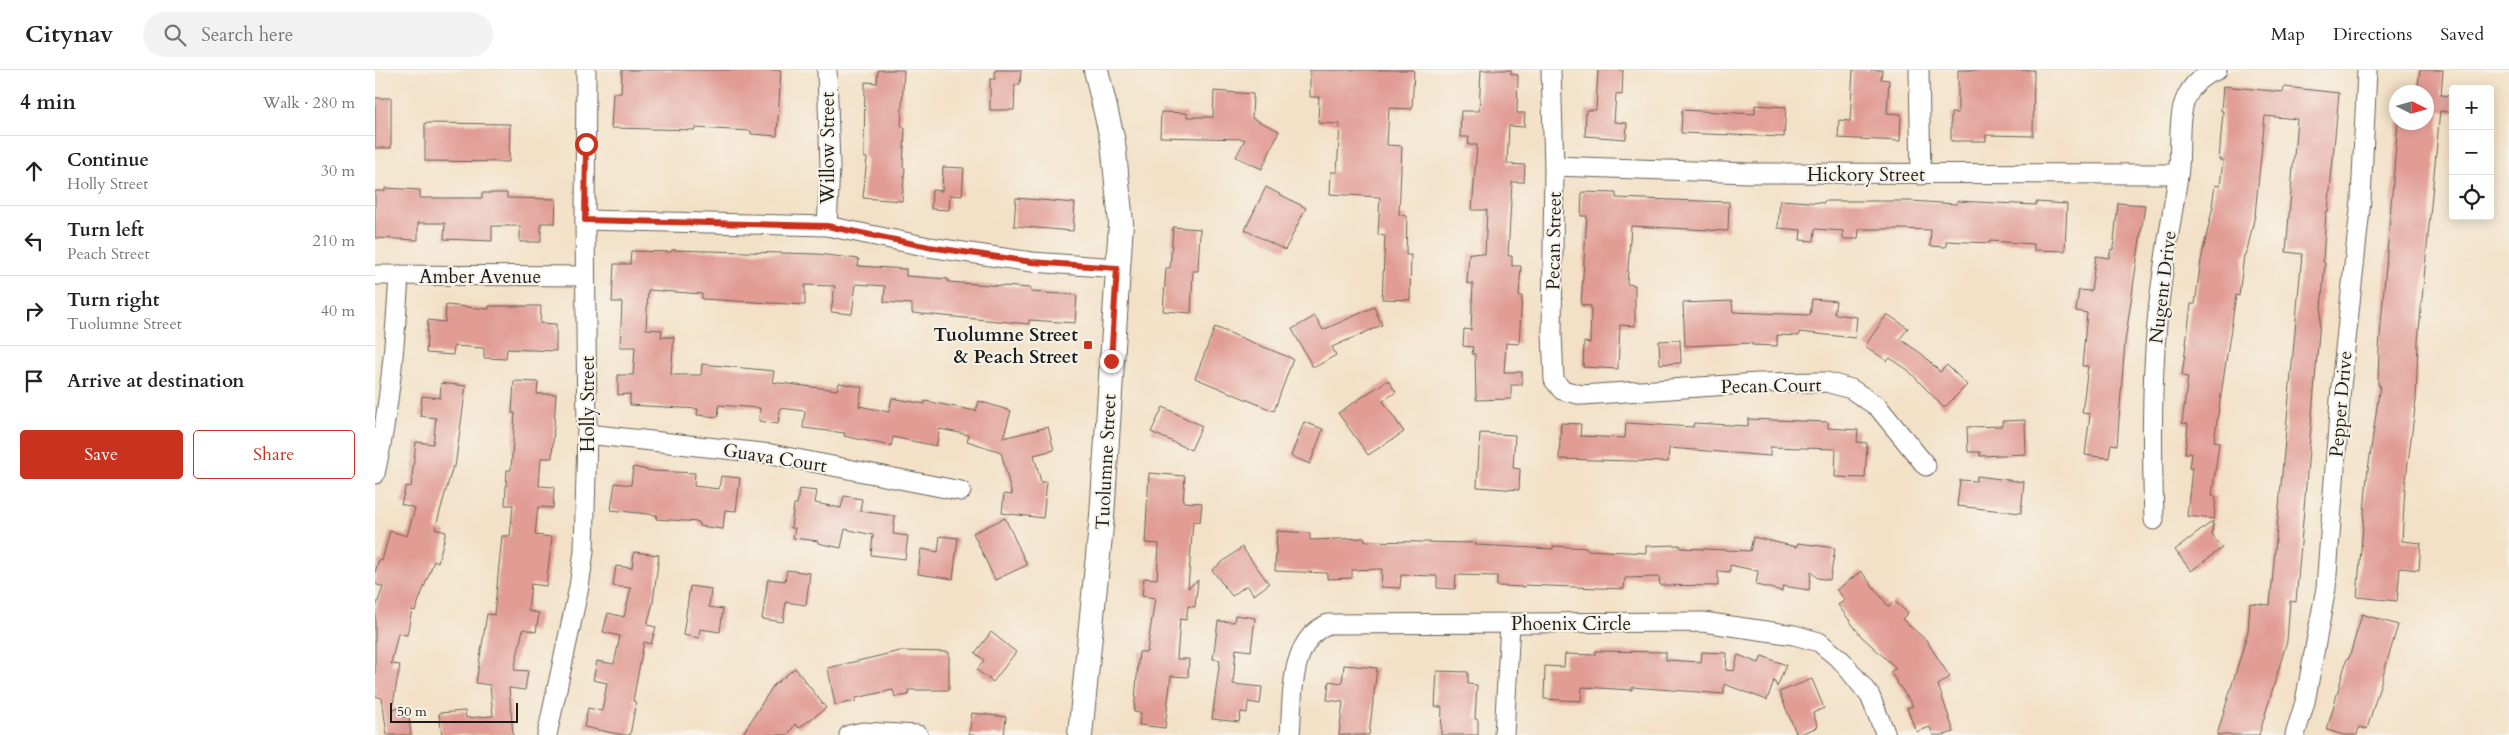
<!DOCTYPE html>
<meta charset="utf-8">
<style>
:root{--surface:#fff;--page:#f2f2f2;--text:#222;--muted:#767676;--line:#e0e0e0;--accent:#c8321e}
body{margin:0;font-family:Cardo,serif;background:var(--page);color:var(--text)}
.controls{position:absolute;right:15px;top:15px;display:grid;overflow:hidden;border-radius:5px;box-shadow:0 2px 12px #0003}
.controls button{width:45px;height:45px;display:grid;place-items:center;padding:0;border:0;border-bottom:1px solid var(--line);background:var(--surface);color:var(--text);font:25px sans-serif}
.compass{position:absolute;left:2014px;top:15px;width:45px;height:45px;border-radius:50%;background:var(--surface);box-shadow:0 2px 12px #0003;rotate:95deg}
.scale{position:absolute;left:15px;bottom:12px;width:128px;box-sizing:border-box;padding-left:5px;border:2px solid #1c1c1c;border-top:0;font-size:14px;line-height:18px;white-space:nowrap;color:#1c1c1c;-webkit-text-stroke:4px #f7f3e8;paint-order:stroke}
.stop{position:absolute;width:15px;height:15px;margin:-11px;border:4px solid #c8321e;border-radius:50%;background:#fff}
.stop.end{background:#c8321e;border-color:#fff;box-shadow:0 1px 5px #0008}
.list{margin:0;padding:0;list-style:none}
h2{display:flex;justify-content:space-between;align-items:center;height:65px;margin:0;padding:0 20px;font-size:21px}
h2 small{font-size:16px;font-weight:400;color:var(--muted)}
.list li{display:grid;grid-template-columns:32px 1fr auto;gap:15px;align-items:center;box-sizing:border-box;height:70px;padding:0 20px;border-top:1px solid var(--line)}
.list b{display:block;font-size:19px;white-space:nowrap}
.list p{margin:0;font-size:16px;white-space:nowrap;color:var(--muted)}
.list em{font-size:16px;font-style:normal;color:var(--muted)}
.actions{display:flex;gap:10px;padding:15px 20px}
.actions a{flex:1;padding:11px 0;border:1px solid var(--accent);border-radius:5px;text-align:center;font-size:18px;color:var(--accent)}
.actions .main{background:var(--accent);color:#fff}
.icon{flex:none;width:28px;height:28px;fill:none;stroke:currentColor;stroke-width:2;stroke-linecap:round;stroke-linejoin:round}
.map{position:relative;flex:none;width:2134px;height:665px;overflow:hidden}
header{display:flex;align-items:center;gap:30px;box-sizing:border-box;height:70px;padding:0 25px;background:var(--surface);border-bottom:1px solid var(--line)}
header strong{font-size:24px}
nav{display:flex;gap:28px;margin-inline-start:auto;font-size:18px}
.search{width:350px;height:45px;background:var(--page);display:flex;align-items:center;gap:12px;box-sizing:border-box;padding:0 18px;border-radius:28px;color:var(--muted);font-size:19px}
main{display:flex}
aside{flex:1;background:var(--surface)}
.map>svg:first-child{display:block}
.building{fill:#e19c94}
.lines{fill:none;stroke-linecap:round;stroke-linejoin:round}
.minor-casing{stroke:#676158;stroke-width:21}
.major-casing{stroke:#676158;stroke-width:26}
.minor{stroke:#fff;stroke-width:19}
.major{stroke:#fff;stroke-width:24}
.route{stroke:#c8321e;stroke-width:6}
.poi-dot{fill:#c8321e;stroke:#f7f3e8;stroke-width:2}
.labels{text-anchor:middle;stroke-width:4;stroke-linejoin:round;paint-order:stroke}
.street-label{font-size:19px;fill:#1c1c1c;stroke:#f7f3e8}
.poi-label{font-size:19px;font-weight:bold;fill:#1c1c1c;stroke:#f7f3e8;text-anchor:end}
</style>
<header>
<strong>Citynav</strong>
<div class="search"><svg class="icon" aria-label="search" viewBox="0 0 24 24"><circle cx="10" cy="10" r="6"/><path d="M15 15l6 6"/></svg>Search here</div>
<nav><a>Map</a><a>Directions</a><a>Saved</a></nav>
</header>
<main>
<aside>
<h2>4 min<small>Walk · 280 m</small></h2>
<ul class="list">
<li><svg class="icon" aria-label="ahead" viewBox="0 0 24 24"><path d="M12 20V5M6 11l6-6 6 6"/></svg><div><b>Continue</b><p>Holly Street</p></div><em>30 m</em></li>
<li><svg class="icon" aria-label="left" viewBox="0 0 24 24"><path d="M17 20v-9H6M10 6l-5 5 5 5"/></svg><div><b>Turn left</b><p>Peach Street</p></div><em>210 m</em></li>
<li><svg class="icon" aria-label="right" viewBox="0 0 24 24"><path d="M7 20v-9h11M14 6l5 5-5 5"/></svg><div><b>Turn right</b><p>Tuolumne Street</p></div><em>40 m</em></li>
<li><svg class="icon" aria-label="arrive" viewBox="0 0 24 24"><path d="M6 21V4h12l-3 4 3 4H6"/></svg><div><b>Arrive at destination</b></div></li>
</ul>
<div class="actions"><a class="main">Save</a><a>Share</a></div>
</aside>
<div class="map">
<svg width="2134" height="665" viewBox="0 0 2134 665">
<rect width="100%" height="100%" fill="#f7f3e8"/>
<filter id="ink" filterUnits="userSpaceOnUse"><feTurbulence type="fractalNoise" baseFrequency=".02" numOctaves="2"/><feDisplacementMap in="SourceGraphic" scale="10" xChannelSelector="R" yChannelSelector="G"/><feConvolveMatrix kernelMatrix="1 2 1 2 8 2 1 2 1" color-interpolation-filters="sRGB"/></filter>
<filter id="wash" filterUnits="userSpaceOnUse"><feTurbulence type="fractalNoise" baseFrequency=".0096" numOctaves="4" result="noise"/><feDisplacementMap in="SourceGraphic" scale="20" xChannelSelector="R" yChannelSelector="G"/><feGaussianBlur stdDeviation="1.12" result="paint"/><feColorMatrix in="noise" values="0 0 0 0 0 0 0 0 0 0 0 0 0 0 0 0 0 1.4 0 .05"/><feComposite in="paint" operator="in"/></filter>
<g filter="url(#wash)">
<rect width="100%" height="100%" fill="#f3e1c7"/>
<g id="blocks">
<g class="building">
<path d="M247,0h159l-4,66 -26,-2v-3l-56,-3v2l-84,-2 2,-35h8z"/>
<path d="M503,0h26l-3,57 4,1 -2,39 2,1 -3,33 -39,-3 4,-40 -3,-1 1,-75 12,1z"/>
<path d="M620,0h26l-1,15h-5l-1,25h-24v-31h5z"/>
<path d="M935,0h104l-2,39 -23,-1 -2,37 15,1 -3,69 8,1 -1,39h5l-1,45 -28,-1 3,-63 -7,-1 2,-38 -50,-3 1,-22h6l3,-48 -22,-1 1,-26h-9z"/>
<path d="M1106,0h30v4l7,1 -1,38h8l-1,14 -15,-1 -2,38 18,1 -1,17h-12l-4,74h4v10h9l-2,30h3l-3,48 -13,-1 -2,29h18v13h-11v14l-35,1 -1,-46h-3l1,-7 -10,-1 1,-17 7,1 2,-46 -6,-1 2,-30 16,1 2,-44h-15l5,-65h-9l1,-8h-9l1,-26h18z"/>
<path d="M1223,0h25l-1,25 -6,-1 -2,28 13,1 -1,16 -41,-3 1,-26h10z"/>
<path d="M1478,0h29l-1,9 8,1 -2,33 14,1 -1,27 -62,-3 1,-18 11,1z"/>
<path d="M1583,0h76l-1,66 -47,-1v6h-35v-28h7z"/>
<path d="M2045,0h23l-2,25 12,1v17l-13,-2 -22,230 -2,59 -11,86 -3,55 19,2 -2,27 -19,-2 -3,33 -40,-4 10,-120 13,-92h-2l1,-37 19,-226h29v-30h-10z"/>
<path d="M1848,16l60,6 1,-5 55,6 -11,119h-2l-3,50 2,1 -29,339 -6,-1 -3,40 -28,94h-42l31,-104 2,-28 20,2 32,-351 -16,-2 11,-133 -32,-3 -10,99 -9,40h-2l-5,41 -3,-1 -22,146 5,1 -7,54 4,1 -2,22 -27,-3 5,-48h-3l2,-15h-6l3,-29 -6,-1 6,-46 -6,-1 9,-72h4l6,-44 12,-54h-1l3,-21 5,1 3,-26h-4l4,-49h-2z"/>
<path d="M839,21l39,3 -1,24 27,13 -17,38 -26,-12 9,-18 -85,-2 1,-25 26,1v4h26z"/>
<rect x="0" y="28" width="16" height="50"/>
<path d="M1380,35l31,2 -2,30 -103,-4 1,-23 73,4z"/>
<path d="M50,53l85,1 -1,38 -84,-1z"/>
<path d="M568,97l21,1 -2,28 -12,-1 -1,15 -18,-1 1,-19 10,1z"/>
<path d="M891,117l40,21 -21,42 -40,-20z"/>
<path d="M10,118l35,2v8h62v-5h25v5l49,1 -1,24h-14v19h-21v-16h-28v15l-48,-2 1,-16h-27v17l-43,-2v-47h10z"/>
<path d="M1207,122l34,1v5l113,4 -1,29 -97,-5 -4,58 8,1v41l-15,-1 -2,44 -35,-2 1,-25 6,1 1,-37 -10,-1 6,-89h-6z"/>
<path d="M641,128l59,5 -2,28 -59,-5z"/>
<path d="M1405,130l44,3v-2h87l46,3v-3l79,4v-3l31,2 -2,47 -31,-1v-6l-44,-3v2l-44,-2v6l-16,-1 1,-16 -29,-1h-43l-1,10h-15v-8l-28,-2 -1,12 -14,-1 1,-10 -23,-2z"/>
<path d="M1743,133l27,2 -20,137 -8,103 -6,-1 -2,14 -24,-3 5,-41 -8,-1 6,-47h-6l5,-53 -11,-2 3,-21 12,1 5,-35 13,2 2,-9 2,1z"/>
<path d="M798,157l27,2 -2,42h-5l-2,42 -28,-2 3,-43h4z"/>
<path d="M297,180l146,4 41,5 -1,7 48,3v7l42,3v3l83,6v4l46,3 -2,28 -46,-3v4l-117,-11v-9l-28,-2 1,-16 -29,-2 -4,30 -21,-2 4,-26 -30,-1v20l-103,-6v-5l-54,-4 -2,39 16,1 -1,7h13l-3,38h30l1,-11 72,7 -2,11 65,8 2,-7 23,4 -3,19 30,6 3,-14 33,6v-3l51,10 3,-10 32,10 -8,27 45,-11 6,23 -20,5 7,27h6l-4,36 -41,-5 2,-19 8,1 -11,-43 -34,-11 2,-6 -29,-6 -4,17 -43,-9 -2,9 -47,-10 1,-3 -42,-5 2,-17 -25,-3 -2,16 -19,-3 1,-13 -41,-3 -1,12 -21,-2 1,-6 -68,-4v-11l-12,1v-20h15l2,-28h-15l2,-45h-10l2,-38h16l1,-13 40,1z"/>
<path d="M1437,229l24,2 -2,13 23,3 -2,21 -56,-6v4l-22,-1v11l-25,-1v-2l-67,3 -2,-43 49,-2 1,11 77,3z"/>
<path d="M71,235l43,4v-3h52l-1,17 16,1v27l-49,-2 -1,10 -22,-1v-10l-30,-2 -1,9 -27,-2 2,-33 17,2z"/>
<path d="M999,237l8,18 -50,22 4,8 -19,11h-5l-20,-37 23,-13 8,14z"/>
<path d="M1512,244l21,14 -8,11 22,15 18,18 7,-7 20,20 -23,23 -36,-38 -18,-12 -3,3 -22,-15z"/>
<path d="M840,257l78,32 -19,52 -79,-33z"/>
<path d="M1305,270l1,23 -21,1 -1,-23z"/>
<path d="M1013,310l8,12 -13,9 21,31 -36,23 -30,-42z"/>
<path d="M139,311l24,1 -1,12h19l-4,64h-11l-2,28 15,1 -1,21 -15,-1 -3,28 17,2 -6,49 -15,-2 -3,27 11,2 -3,19 -13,-3 -9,41 14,1 -3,19 -16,-2 4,47h-71l-3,-22 26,-2 1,7 27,-2 -3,-31 -14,-2 11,-69 7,1 8,-79h8l3,-31h-8l2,-35h4l4,-57h-3z"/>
<path d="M66,313l25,3 -11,81 -2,-1 -18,63 11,3 -8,30 -4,-1 -19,50 -3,-1 -5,25 -9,-2 -7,31 9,1 -8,44 10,-1 1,9 6,-1 2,19h-24l-5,-37 -7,-2v-86l8,-23 -8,-3v-12l4,-12 3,1 8,-30 17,5 8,-28 -14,-4 5,-18 5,1 5,-45 17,2 3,-26 -16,-2 2,-20 18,2z"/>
<path d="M788,337l39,19 -11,24 -40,-18z"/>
<path d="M1373,349l80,3v6l30,2 -1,12 10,1 -2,35 -30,-1 1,-28 -66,-2v9l-101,-8 -1,14 -109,-3 2,-36 20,1 -1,12 45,2 1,-15 67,4 1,-4 54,3z"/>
<path d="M1650,350l1,34 -46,2v-4h-12l-1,-25 35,-1v-5z"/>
<path d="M929,352l19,7 -13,35 -19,-8z"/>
<path d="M1105,363l35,2 -2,33 7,1 -1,21 -42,-3z"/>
<path d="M258,397l20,4 42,2 -1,13 25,3 2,-13 19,2 -4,33 -11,-1 -2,19 -24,-3v-4l-43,-3 1,-4 -46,-5 4,-27 16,2z"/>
<path d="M774,403l36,3 -2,26 19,1 -2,19 -7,-1 -5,67 10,-8 -3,27 -7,-1 -2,14 -6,-1 -3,40h12l-1,18 -17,-1 -6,52 -26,-3 2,-12 -7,-1 5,-60h8l8,-54 -13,-2 2,-18 13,1 2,-35 -14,-1z"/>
<path d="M1602,406l47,6 -3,31 -64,-7 3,-26 16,1z"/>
<path d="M424,419l18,2 -2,12 26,5 3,-12 18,3 -2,12 35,5 -2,18 15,2 -3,23 -34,-4 2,-20 -28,-6 -4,19 -23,-5v-2l-25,-3 2,-10h-4l3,-24h3z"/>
<path d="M630,448l22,47 -32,15 -22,-47z"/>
<path d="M1838,451l-1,14 10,13 -31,23 -16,-21z"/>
<path d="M902,461l33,2v7l55,-2v3l111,2v2l77,4v-3l34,2v2l59,3v-7l34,-1 1,3 69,3 3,-14 44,10 1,-4 37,5 -5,32 -13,-2 -6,-7 -2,19 -26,-4 -1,5 -26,-6 2,-14 -28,-6v7l-12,-1v15l-58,-1 -1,-8 -34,1 -1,11 -99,-4v2l-28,-1v-10l-41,-1 -1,14 -18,-1v-12l-36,-1 -1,13 -19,-1 1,-18 -30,1v8l-25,1v-6l-52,-2z"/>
<path d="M565,466l18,2 -5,41 -35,-5 3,-25 17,3z"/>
<path d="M867,477l27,37 -15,11 -7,-10 -15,11 -20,-26z"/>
<path d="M259,482l25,3 -6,48 -6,22 9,2 -5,17 -7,-2 -11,59 3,1 -6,33h-7l-39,-8 4,-19 14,3 5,-28 -14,-3 4,-19 17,3 6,-28 -17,-4 5,-19 16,4 7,-29 -18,-2 3,-20 16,2z"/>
<path d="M412,500l23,3 -4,32 -20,-3 -3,20 -21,-3 6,-40 17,2z"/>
<path d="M1486,501l28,36 5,-6 14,12 -6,6 24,21 24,37 -12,8 16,47 -10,3h-11l-3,-8 -14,5 -9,-24 6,-2 -23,-34 6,-4 -35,-32 -23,-31 7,-5 -8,-10z"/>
<path d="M315,516l21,3 -2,18 14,2 -3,23 -20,-3 -1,9 -16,-3z"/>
<path d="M1987,544l36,11 -31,104 -8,-2 -2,8h-13l-17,-5 20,-72h2z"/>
<path d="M860,545l20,3 -4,33 -15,-2 -3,35 29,3 -2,17 -12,-2 -1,11 -6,-1 -2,10 -27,-3 8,-59 -7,-1 5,-38 16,1z"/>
<path d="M616,562l25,20 -23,30 -16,-12 7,-10 -9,-7z"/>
<path d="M525,581l49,1v38h-41l1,5 -14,2 -2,-7 -37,8v3l-21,4 -7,-37z"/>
<path d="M1220,581l71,1v8l35,2 1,-10 25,1 -1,17 8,1 4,-16 21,8 3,-7 24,9 -9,22 -3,-7 -7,20 -43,-16v10l-92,-7v3l-50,-3 -1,14 -37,-2 1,-33 19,1 1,-13 30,1z"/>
<path d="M969,595l33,3 -8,67h-30l4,-33 -16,-2 2,-19 13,2z"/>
<path d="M420,598l31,40 -27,20 -4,-4 -7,11h-46l31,-49z"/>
<path d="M1062,601l31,1v12l9,1 -2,34 3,1v15h-37l1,-28h-7z"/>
<path d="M1437,609l12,29 -11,5 5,14 -21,8 -18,-43z"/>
<path d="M597,643l34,4 -2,18h-35z"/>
</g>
</g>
</g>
<g filter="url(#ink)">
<use href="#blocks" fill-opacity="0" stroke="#676158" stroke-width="1"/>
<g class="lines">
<defs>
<g id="minor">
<path d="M452,0l3,97 -3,59"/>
<path d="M1176,0l3,96 -2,167 2,47 8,10 20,5 176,-12 68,-1 25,7 27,18 48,59"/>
<path d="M1544,0l2,105"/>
<path d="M1179,96l195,7 429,1"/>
<path d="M210,150l242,6 102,21 103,15 85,6"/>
<path d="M0,205l210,1"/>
<path d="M212,364l184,20 190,37"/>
<path d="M0,404c15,-66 20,-132 24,-199"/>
<path d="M1779,450c-2,-66 -3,-131 3,-197 4,-50 14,-98 21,-147 4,-23 -2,-59 9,-80 6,-12 17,-22 30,-26"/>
<path d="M172,665l32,-148 5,-36 3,-117 -2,-214 1,-150"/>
<path d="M474,665l14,-3 55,3"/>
<path d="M915,665c3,-36 -2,-94 38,-111l375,-2 91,13 25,7 23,19 28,35 16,39"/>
<path d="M1129,665l6,-111"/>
<path d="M1920,665l10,-33 21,-114 15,-201 20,-187 6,-130"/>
</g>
<path id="major" d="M705,665l22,-219 19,-293 -8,-81 -17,-72"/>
</defs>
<use href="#minor" class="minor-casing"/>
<use href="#major" class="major-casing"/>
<use href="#minor" class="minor"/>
<use href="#major" class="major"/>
</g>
</g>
<g class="lines" filter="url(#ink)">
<path class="route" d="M211,74l-1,76 242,6 102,21 103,15 85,6 -6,93"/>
</g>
<rect class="poi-dot" x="708" y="270" width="10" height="10" rx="2.5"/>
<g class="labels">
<g class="street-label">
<text transform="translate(452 78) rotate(-90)" y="7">Willow Street</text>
<text x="1491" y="111">Hickory Street</text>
<text transform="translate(1178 171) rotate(-89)" y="7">Pecan Street</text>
<text x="105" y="213">Amber Avenue</text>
<text transform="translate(1787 217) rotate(-83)" y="7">Nugent Drive</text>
<text transform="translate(1396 315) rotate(-1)" y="7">Pecan Court</text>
<text transform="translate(212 334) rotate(-90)" y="7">Holly Street</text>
<text transform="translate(1965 334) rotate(-85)" y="7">Pepper Drive</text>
<text transform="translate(400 387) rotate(9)" y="7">Guava Court</text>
<text transform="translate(730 392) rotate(-87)" y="7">Tuolumne Street</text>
<text x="1196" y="560">Phoenix Circle</text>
</g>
<g class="poi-label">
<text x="703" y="271">Tuolumne Street<tspan x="703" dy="22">&amp; Peach Street</tspan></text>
</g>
</g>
</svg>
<div class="controls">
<button>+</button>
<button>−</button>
<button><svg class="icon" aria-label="locate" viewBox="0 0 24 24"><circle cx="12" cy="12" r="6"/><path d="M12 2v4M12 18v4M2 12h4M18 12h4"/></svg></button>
</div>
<svg class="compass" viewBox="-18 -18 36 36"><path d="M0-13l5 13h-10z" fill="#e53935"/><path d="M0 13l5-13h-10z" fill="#767676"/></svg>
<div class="scale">50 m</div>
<div class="stop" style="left:211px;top:74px"></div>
<div class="stop end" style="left:736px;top:291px"></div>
</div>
</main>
